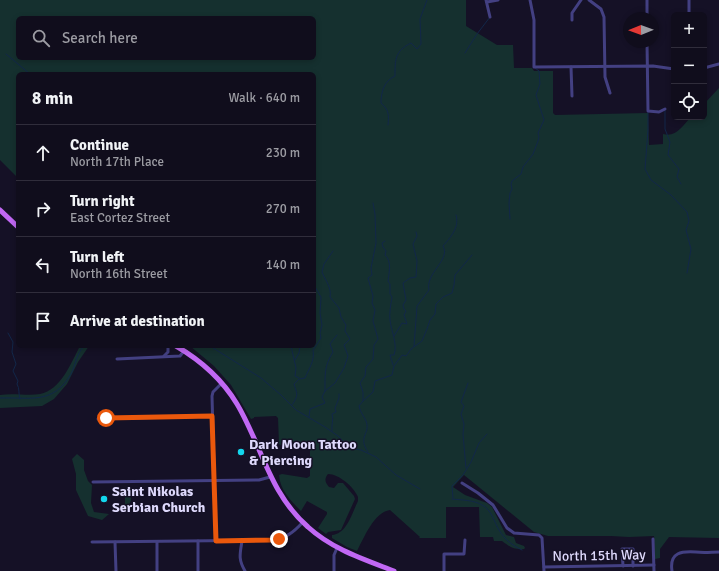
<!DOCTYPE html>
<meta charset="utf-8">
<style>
:root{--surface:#100d1c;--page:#1e1b29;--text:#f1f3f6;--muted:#9c9ca3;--line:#302d3b}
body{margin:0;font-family:Signika,sans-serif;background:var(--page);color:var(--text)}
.controls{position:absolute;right:12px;top:12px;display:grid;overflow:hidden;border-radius:6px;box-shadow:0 2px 6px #0003}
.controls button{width:36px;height:36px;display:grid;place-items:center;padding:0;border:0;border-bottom:1px solid var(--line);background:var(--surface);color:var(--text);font:20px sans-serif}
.compass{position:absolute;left:623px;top:12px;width:36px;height:36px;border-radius:50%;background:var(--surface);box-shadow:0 2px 6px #0003;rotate:269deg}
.stop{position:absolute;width:12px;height:12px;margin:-9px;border:3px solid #ea580c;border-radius:50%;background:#fff}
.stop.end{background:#ea580c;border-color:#fff;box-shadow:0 1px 4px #0008}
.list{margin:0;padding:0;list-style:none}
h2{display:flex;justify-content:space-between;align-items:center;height:52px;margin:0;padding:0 16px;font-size:17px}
h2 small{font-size:13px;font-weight:400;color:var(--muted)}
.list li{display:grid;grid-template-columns:26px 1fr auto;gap:12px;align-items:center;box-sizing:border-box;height:56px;padding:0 16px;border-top:1px solid var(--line)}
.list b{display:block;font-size:15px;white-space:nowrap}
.list p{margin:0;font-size:13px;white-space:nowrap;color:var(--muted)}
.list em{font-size:13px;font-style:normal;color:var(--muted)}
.icon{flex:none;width:22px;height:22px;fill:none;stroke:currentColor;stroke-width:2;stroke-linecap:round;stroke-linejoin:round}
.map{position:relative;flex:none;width:719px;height:571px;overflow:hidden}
.search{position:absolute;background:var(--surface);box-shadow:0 2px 6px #0003;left:16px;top:16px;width:300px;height:44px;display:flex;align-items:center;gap:10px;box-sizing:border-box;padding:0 14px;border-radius:6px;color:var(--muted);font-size:15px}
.panel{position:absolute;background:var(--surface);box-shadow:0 2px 6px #0003;left:16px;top:72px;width:300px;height:276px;border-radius:6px}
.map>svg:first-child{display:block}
.green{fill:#15302f;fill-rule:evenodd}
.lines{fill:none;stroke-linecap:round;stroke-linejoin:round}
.stream{stroke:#122749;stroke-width:1}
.minor{stroke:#434082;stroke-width:3}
.primary{stroke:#c168f4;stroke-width:5}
.route{stroke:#ea580c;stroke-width:5}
.poi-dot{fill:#13d7ee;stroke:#151126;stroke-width:1.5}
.labels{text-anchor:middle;stroke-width:3;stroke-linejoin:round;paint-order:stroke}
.poi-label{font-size:14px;font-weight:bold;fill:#ded9fc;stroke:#151126;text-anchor:start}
.street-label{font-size:14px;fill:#ded9fc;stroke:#151126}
</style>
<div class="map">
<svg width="719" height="571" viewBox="0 0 719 571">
<rect width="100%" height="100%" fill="#151126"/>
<g class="green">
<path d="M0,0h466v26l31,19h16l1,23h18l2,3h19v42l2,2 93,-2 1,32 14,-1v-10c13,4 20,-9 28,-17h13v-13l15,-16v450l-50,-1 -9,12v9l-5,1 -1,-23 -25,1 -18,-1h-63l-14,-4 -70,-57 -11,12 12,8 22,8 5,4 14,28 8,2 2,6 8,3 1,2 -1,1c-10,1 -14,-2 -22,-8h-8l-1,-4h-13l-1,-30h-33v31h-27l1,-1 -30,-27c-16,2 -26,28 -33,41l-10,-4 -15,-9v-3c15,-1 20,-22 26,-34v-4c-4,-10 -19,-23 -30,-23 -4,5 -3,8 1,13l5,1 4,-5h5l11,13 1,3 -14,31 -13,2 -2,2 -8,-6 9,-14v-2l-20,-11 -6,10c-10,-10 -21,-21 -22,-36l3,-1 25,4 3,-2v-26l-2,-2 -26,-2 -3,-2 -1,-26 -2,-2 -22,1v1l-3,1 -20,-34 -17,-19 -24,-20h124v-272h-296v104l-18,-18zM18,18h296v40h-296z"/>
<path d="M80,346h9l-11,16 -11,22 -13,15 -12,7 -42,2v-13c13,-2 29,1 40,-1 21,-4 31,-31 40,-48z"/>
<path d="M77,454l7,6v10l4,11 4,4 -1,18 3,9 15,2 -7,6 -14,-4 -12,-26v-16l-4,-15z"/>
<path d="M125,495h6v6l-2,3h-4z"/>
</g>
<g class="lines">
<g class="stream">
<path d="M465,53l12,-19 13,-17"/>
<path d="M6,54l24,20"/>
<path d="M665,109v20l5,13 -2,13 11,14 -2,8 4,7"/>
<path d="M648,111v19l-3,39 6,11 20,15 16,17 2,9 -3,9 5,19 -4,24"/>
<path d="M388,125c1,-10 1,-15 -7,-22 0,-11 3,-22 14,-27 0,-17 0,-25 16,-33l6,6 4,-5 -1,-25 7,-19"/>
<path d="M510,219l-1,-16 1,-10 2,-4 -1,-5 1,-3 9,-7 2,-7 10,-13 5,-13 1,-4 -1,-4 6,-13 -8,-25 4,-11 -1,-13 -4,-3"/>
<path d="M385,241l-3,2 1,4 3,4 -1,4c7,6 4,18 3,26l2,3v10l2,3c-1,6 -3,17 -2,23 1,11 8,24 4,35h-4l3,10"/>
<path d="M314,267v3"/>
<path d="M8,333l5,9 -1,10 4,12 -3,7 5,10 -1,3c3,5 1,9 3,15"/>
<path d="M394,336l8,-13 5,1 -3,-9 2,-4 -2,-2 -1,-4 3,-5 -3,-17 7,-5 6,-1 1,-16 -4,-17 4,-8 -1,-4"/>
<path d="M210,346l51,32 20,17 15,15 29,17 13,9 12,12 11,2 15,7 20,18 24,14"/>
<path d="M291,346l5,22 -1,8 4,2"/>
<path d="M414,346l3,-40 12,-16c-4,-17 22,-30 14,-44 7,-8 17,-19 13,-31"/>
<path d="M295,360l4,-7 1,-7"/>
<path d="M325,391c0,-16 -1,-25 8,-39l-3,-8 7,-9"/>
<path d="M0,398c31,-1 53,7 71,-24 5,-10 5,-19 13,-28"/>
<path d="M363,401v-9l-3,-9 5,-7 1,-9 7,-8 1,-14 4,-6 -5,-18 2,-11 -3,-7 1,-7 -5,-18 4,-3 -1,-7 5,-25 -1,-29 -2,-11"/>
<path d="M292,405c7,-10 5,-11 2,-21l5,-5 6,-1c4,-10 10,-17 8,-28l8,-12 -1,-5 2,-8 -2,-12 1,-16 -6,-10 -1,-5"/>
<path d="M309,417l1,-8 15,-6 -3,-6 3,-6 10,-8 9,-15 4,-12 -4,-11 6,-6 -5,-8 1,-6 -5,-8 -2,-9 -9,-11c2,-9 -5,-17 -8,-25l2,-8 9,-13"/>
<path d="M332,431c-1,-6 2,-11 0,-17l4,-2 -1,-4 4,-10v-4"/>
<path d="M368,452c-11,-16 3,-18 -2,-31 -2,-5 -6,-9 -7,-15l3,-4 11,-10 2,-11 17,-6 2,-9 8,-11 4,1 5,-7 11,-8 5,-12 3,-9 5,-6 1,-10 7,-7 9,-4 2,-8 1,-10 17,-20"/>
<path d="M466,468l-3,-34 1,-10 -3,-10 3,-8 -3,-4 7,-19"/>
<path d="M453,498l-1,-12 11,-11 8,-13 8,-19 8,-9"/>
<path d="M452,499c9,1 22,1 30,6 10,5 12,17 17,25 6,10 13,15 23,20"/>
</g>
<g class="minor">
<path d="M486,0l4,17"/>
<path d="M530,0l4,20v47l119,-1 21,3"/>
<path d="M589,0l12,9 3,8 1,60 5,16"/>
<path d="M647,0v18"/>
<path d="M689,0v15"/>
<path d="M487,2l11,-2"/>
<path d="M572,20v-7l9,-13"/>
<path d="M647,42l1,69 11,1 6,-3"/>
<path d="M571,67l1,29"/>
<path d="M704,68l15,-4"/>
<path d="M164,356l4,-4v-6"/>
<path d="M117,359l63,-3 4,-5"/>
<path d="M98,419l114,-3"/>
<path d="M93,482l166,-2 11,-3"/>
<path d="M462,483l16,10 15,12 14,23 7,5 25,2 3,3 2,33"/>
<path d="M653,539l1,32"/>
<path d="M198,541v30"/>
<path d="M216,541l-4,-145 1,-4 9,-9"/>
<path d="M242,541c-2,13 -4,18 3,30"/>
<path d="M92,542l180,-2c14,-2 21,-7 31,-18"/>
<path d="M115,542l1,29"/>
<path d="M157,542v29"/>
<path d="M623,566l-1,-17h11v17"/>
<path d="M544,567l110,-2"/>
<path d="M334,571v-16l3,-7"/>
<path d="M444,571v-17h20l1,-14"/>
<path d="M672,571c-3,-19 10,-20 24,-19 8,1 16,0 23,0"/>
</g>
<g class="primary">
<path d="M0,210l18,17"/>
<path d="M176,346c24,14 46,33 61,58 25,42 32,89 71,123 24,22 55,32 86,44"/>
</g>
</g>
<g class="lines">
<path class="route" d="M106,418l106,-2 4,125 56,-1 7,-1"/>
</g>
<g class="poi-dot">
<circle cx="241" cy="452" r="4"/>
<circle cx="104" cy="499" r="4"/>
</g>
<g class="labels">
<g class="poi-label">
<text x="249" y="449">Dark Moon Tattoo<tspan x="249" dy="16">&amp; Piercing</tspan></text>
<text x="112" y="496">Saint Nikolas<tspan x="112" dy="16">Serbian Church</tspan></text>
</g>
<g class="street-label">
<text transform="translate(599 555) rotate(-1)" y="5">North 15th Way</text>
</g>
</g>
</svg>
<div class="controls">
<button>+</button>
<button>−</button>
<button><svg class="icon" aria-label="locate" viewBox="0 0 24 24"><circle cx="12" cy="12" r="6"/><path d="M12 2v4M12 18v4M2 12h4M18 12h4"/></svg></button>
</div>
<svg class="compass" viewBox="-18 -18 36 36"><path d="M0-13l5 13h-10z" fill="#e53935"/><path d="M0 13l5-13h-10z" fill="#9c9ca3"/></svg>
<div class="stop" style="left:106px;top:418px"></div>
<div class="stop end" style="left:279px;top:539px"></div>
<div class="search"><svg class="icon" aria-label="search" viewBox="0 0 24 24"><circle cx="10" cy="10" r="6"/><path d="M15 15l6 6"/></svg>Search here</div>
<section class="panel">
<h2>8 min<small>Walk · 640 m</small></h2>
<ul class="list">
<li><svg class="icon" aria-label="ahead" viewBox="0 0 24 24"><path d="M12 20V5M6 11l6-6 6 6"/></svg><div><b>Continue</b><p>North 17th Place</p></div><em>230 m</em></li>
<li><svg class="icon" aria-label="right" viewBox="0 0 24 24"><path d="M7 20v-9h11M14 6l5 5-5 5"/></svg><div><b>Turn right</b><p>East Cortez Street</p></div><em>270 m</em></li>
<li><svg class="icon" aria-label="left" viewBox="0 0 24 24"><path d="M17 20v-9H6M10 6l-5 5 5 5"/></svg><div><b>Turn left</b><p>North 16th Street</p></div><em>140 m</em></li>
<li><svg class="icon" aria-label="arrive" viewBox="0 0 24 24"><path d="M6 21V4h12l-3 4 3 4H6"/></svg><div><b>Arrive at destination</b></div></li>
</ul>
</section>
</div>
